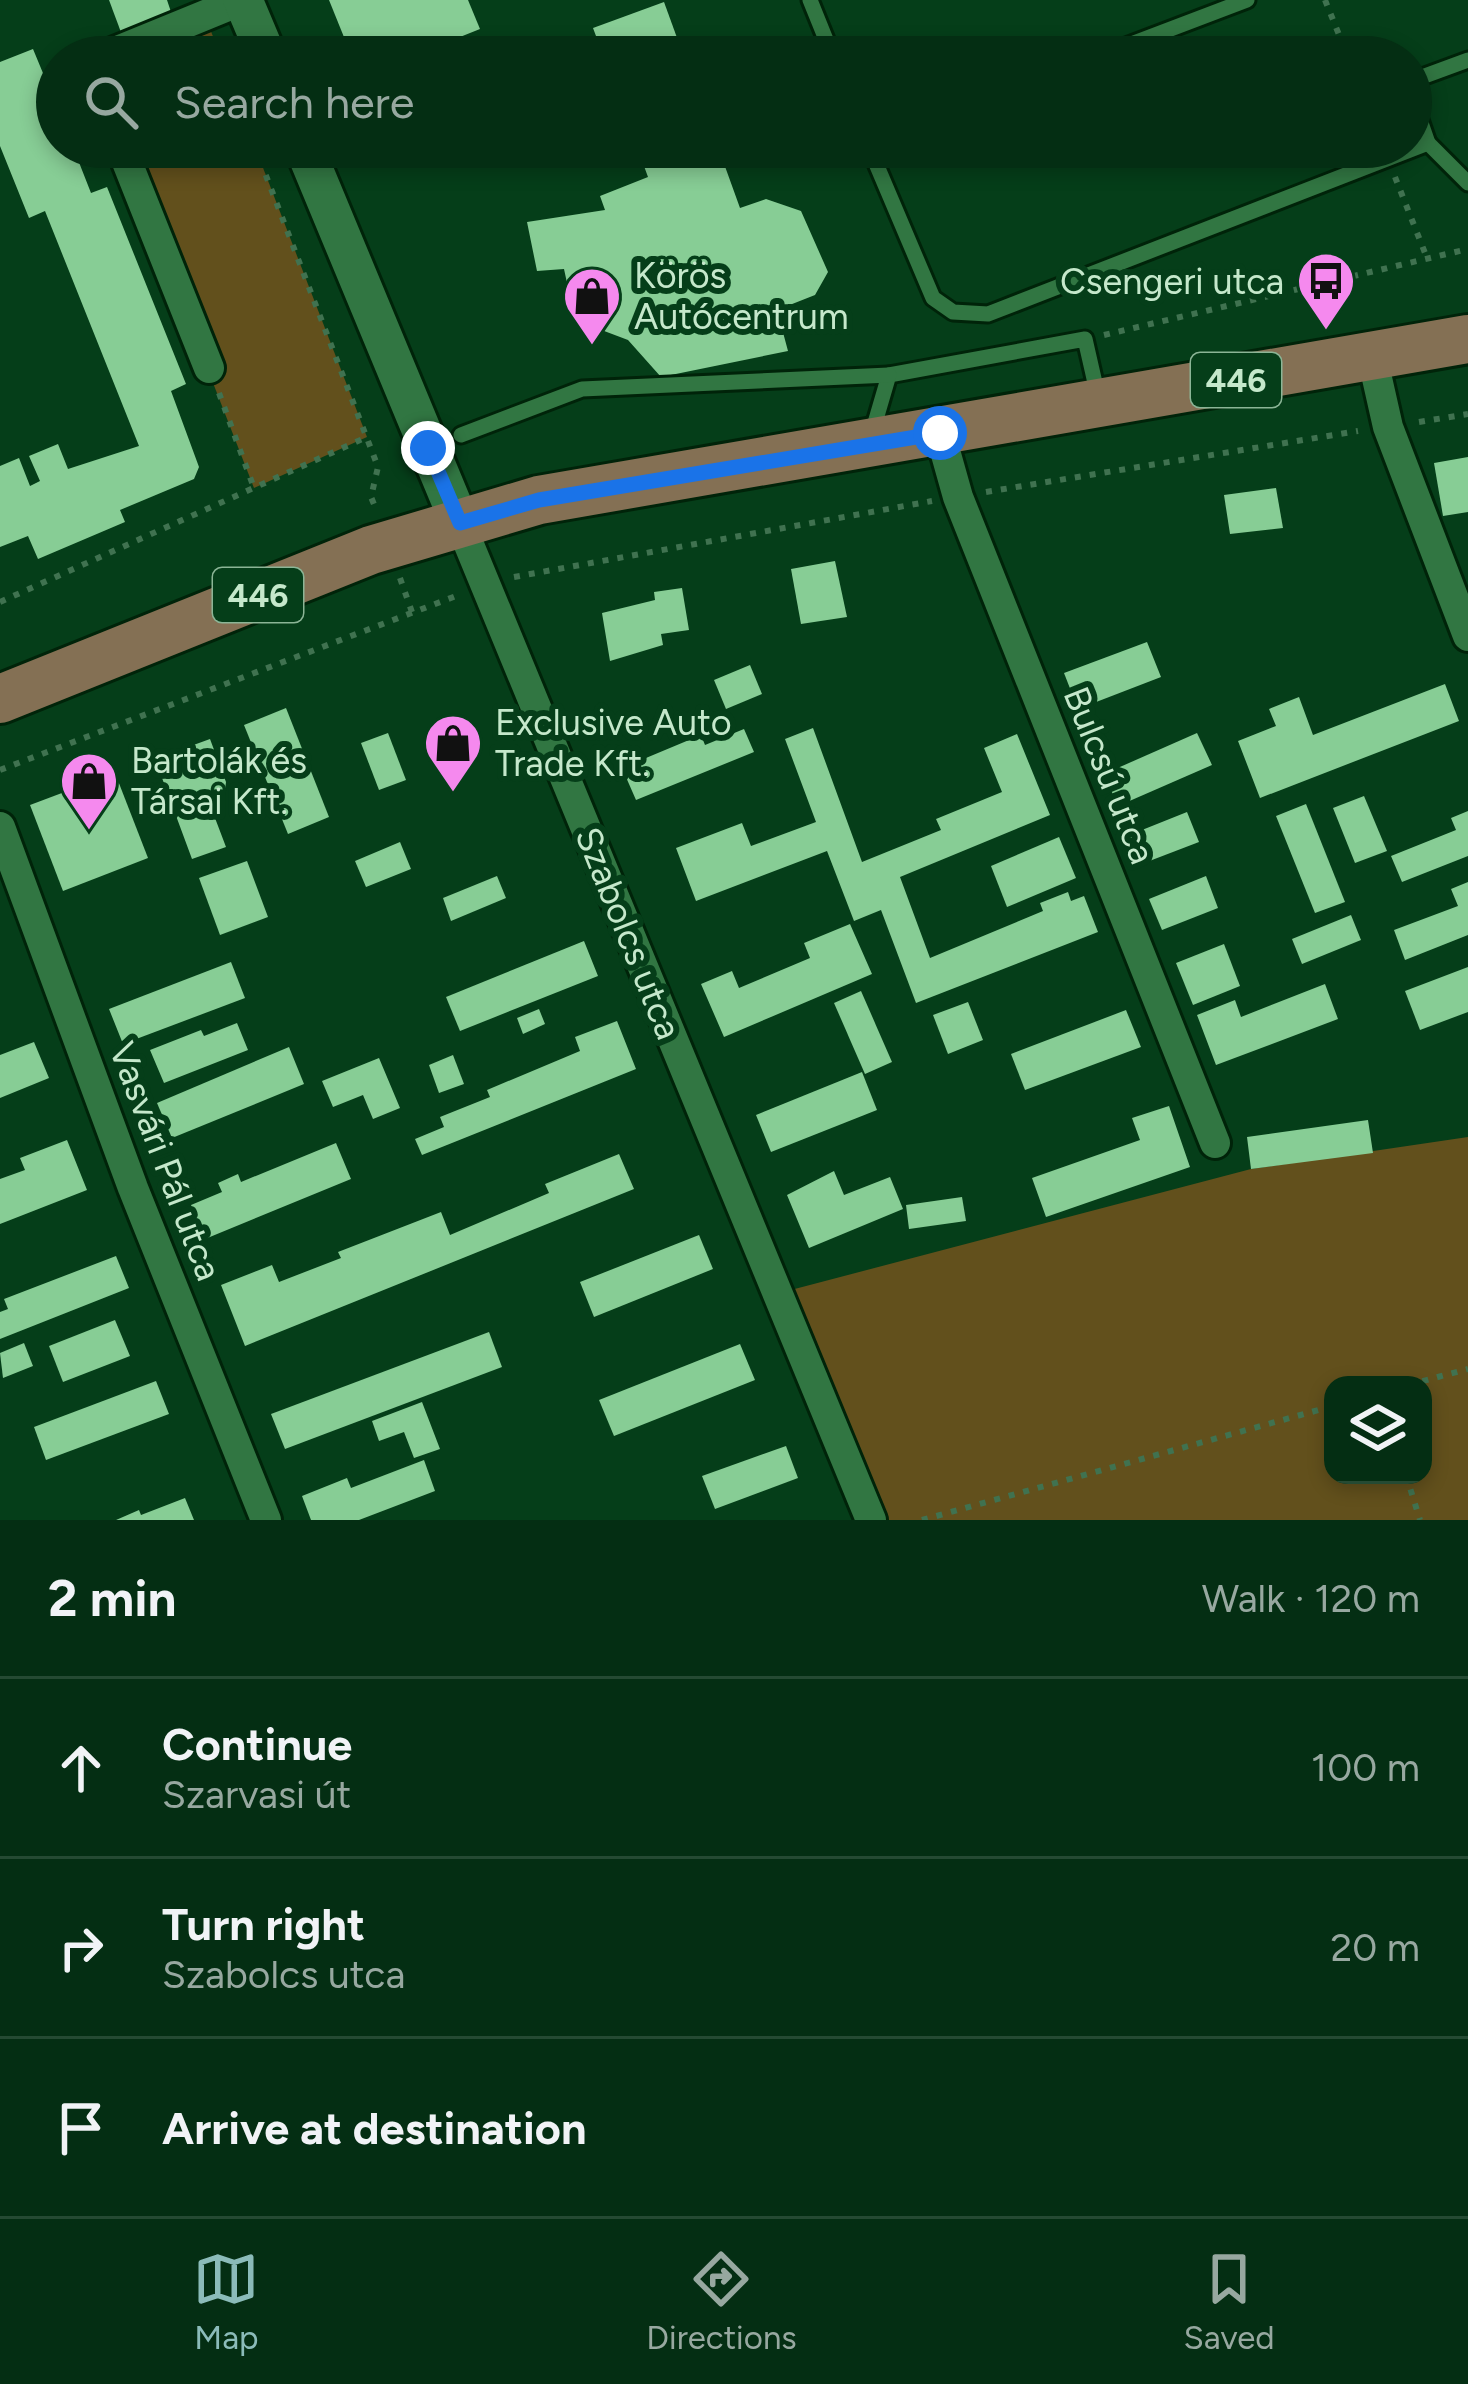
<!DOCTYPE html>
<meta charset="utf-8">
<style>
:root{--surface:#042e13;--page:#123a21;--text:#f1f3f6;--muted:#97a8a0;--line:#254a33;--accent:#8bbbb9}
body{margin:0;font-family:Figtree,sans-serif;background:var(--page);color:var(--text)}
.controls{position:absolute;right:36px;bottom:36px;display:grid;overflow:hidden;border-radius:24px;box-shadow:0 6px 18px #0003}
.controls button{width:108px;height:108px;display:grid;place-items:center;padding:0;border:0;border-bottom:3px solid var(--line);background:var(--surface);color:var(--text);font:60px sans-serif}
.stop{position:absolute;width:36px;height:36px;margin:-27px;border:9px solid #1a73e8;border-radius:50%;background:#fff}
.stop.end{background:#1a73e8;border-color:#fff;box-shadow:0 3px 12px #0008}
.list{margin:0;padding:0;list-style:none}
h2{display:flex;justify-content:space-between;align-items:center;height:156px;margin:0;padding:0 48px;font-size:51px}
h2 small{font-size:39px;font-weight:400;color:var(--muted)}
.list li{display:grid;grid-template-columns:78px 1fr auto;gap:36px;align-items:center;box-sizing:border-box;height:180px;padding:0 48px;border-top:3px solid var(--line)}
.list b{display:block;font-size:45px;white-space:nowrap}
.list p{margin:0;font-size:39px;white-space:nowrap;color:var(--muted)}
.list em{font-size:39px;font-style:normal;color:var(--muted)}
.icon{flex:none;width:66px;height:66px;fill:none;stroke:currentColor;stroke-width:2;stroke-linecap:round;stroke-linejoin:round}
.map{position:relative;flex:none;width:1468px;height:1520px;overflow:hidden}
.search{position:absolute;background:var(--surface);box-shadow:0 6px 18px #0003;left:36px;right:36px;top:36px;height:132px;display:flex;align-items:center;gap:30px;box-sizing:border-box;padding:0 42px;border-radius:66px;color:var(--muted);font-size:45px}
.sheet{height:696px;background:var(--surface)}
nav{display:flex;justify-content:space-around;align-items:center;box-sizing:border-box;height:168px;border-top:3px solid var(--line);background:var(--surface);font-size:33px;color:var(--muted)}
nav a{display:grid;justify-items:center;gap:6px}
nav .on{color:var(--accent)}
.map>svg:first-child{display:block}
.green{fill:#62501c;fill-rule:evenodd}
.building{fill:#87cd95}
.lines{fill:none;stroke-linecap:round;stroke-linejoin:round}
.service-casing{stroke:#002309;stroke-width:21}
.minor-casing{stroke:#002309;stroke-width:36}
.tertiary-casing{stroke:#002309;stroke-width:45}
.primary-casing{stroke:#002309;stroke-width:54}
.path{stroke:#407250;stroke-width:6;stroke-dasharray:6 9;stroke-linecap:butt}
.service{stroke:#317642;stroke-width:15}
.minor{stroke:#317642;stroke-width:30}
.tertiary{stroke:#317642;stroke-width:39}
.primary{stroke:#847054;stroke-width:48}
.route{stroke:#1a73e8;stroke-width:15}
.labels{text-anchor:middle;stroke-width:12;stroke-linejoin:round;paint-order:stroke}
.shield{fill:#053e19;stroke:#8bb596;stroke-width:3}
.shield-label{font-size:33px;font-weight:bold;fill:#c5e8cb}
.poi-label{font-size:36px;fill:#c5e8cb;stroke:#053e19;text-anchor:start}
.street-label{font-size:36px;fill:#c5e8cb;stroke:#053e19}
</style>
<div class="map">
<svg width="1468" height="1520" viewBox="0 0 1468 1520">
<rect width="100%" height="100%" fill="#053e19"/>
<g class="green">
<path d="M205,16l16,41h-118z"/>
<path d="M121,147h134l112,290 -113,51z"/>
<path d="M1468,1137v383h-596l-85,-229 464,-122zM1333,1385h90v90h-90z"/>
</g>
<g class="building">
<path d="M109,0h58l5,15 -50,20z"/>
<path d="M329,0h139l12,29 -70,28h-58z"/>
<path d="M664,2l20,55h-80l-11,-29z"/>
<path d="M33,49l24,58v40h16l18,46 16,-6 79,197 -15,7 28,76 -5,12 -74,31 5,12 -87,37 -10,-23 -28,11v-81l19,-8 11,28 10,-5 -11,-25 29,-12 10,25 71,-23 -94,-235 -16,7 -29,-72v-84z"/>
<path d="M409,147h53l-45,19z"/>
<path d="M637,147h81l22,61 26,-9 35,12 27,61 -13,23 -38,15 11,41 -127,26 -33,-37 -53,-20 -11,-51 -27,2 -10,-49 78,-12 -5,-14 48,-19z"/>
<path d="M1468,457v55l-25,4 -9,-53z"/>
<path d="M1276,488l7,40 -53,6 -6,-39z"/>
<path d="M835,561l12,56 -46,7 -10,-55z"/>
<path d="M682,588l7,42 -28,4 2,11 -53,16 -8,-48 53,-13 -1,-8z"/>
<path d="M1147,642l14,35 -83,32 -14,-36z"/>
<path d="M750,665l12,29 -36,15 -12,-29z"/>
<path d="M1445,684l14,37 -199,77 -22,-57 38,-15 -7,-17 30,-12 14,38z"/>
<path d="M286,708l43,109 -41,17 -44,-109z"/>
<path d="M813,728l49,134 79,-32 -5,-11 66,-27 -18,-44 33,-14 33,81 -150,62 30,81 113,-47 -3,-8 28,-11 3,9 13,-5 14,36 -182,71 -35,-93 -27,11 -27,-70 -131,50 -20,-53 66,-25 9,23 65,-24 -31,-83z"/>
<path d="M744,729l10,23 -118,48 -14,-32 79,-33 4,10z"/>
<path d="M388,733l18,47 -27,10 -18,-47z"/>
<path d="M1197,733l15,32 -94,41 -14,-32z"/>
<path d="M210,739l16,43 -4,33 -7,3 11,29 -34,12 -37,-100z"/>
<path d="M115,773l33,85 -85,33 -33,-86z"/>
<path d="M1364,796l23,55 -32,12 -22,-55z"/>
<path d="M1306,804l39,98 -30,11 -39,-97z"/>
<path d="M1468,811v45l-66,26 -11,-26 65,-26 -5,-12z"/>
<path d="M1187,812l12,30 -60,23 -12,-29z"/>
<path d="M1059,837l17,41 -69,29 -16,-41z"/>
<path d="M400,842l11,27 -45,18 -11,-26z"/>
<path d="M247,861l21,56 -48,18 -21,-57z"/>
<path d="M497,876l9,22 -55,23 -8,-23z"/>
<path d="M1206,876l12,32 -56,22 -13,-31z"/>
<path d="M1468,882v53l-63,25 -11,-30 64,-24 -7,-17z"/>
<path d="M1351,915l10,25 -59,24 -10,-25z"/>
<path d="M850,924l22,50 -148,63 -23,-53 31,-13 7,17 71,-30 -6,-15z"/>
<path d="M584,941l14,35 -138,55 -14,-34z"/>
<path d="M1224,944l16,42 -47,19 -17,-42z"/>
<path d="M231,962l14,36 -122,46 -14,-35z"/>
<path d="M1468,967v45l-48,18 -15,-39z"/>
<path d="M1325,984l13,35 -122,46 -19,-50 38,-15 6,17z"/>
<path d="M861,991l31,71 -27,12 -31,-71z"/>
<path d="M968,1002l15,38 -35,14 -15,-39z"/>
<path d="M539,1009l6,15 -22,10 -6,-16z"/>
<path d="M1126,1010l15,37 -116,43 -14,-36z"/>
<path d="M617,1021l19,48 -214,86 -7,-16 29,-12 -4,-10 50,-20 -3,-7 93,-39 -5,-14z"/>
<path d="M237,1023l11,27 -84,33 -14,-33 51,-20 3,6z"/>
<path d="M34,1042l15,36 -49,20v-43z"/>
<path d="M289,1047l15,37 -132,54 -15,-35z"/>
<path d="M453,1055l11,29 -25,9 -10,-28z"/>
<path d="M379,1058l21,50 -27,11 -10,-24 -30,12 -11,-26z"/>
<path d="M862,1072l15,38 -106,42 -15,-37z"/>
<path d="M1169,1106l21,61 -144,50 -14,-39 108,-38 -8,-22z"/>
<path d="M1368,1120l5,33 -122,16 -4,-32z"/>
<path d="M67,1140l20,50 -87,34v-45l25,-9 -5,-12z"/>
<path d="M336,1143l15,36 -146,60 -14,-34 31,-13 -4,-9 20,-9 3,8z"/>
<path d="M619,1154l15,35 -389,157 -24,-61 51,-20 7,17 62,-24 -3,-6 103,-40 9,23 99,-42 -4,-9z"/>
<path d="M834,1171l10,24 46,-18 13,32 -94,39 -22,-53z"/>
<path d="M962,1197l4,24 -57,8 -3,-24z"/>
<path d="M699,1235l14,34 -119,48 -14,-35z"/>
<path d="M116,1256l13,32 -129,51v-27l8,-3 -4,-10z"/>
<path d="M115,1320l15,36 -67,26 -14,-36z"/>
<path d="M489,1332l13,35 -217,82 -14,-35z"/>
<path d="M24,1343l9,23 -30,12 -3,-25z"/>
<path d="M740,1344l15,36 -141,56 -15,-36z"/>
<path d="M156,1381l13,33 -123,46 -12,-33z"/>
<path d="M422,1402l18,47 -26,9 -10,-26 -25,9 -7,-20z"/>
<path d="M786,1446l12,32 -83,31 -13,-33z"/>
<path d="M424,1460l11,31 -76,29h-48l-9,-24 45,-18 4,10z"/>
<path d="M185,1498l9,22h-78l23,-10 2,5z"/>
</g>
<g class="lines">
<defs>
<g id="service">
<path d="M810,0l23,57"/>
<path d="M1097,57l150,-57"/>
<path d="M1411,81l57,-21"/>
<path d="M1428,143l40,40"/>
<path d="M869,147l64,151 20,14 35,2 440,-171 -17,-49"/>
<path d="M872,433l17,-58 196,-36 13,57"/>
<path d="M461,435l121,-46 307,-14"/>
</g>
<g id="minor">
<path d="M103,57l139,-57"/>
<path d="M121,147l88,221"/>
<path d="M1372,356l16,71 80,209"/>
<path d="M940,433l18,64 257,646"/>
<path d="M460,523l411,997"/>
<path d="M0,827l133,361 133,332"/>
</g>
<g id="tertiary">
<path d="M243,0l24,57"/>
<path d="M304,147l156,376"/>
</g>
<path id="primary" d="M0,699l371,-149 168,-50 929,-161"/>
</defs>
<use href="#service" class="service-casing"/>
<use href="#minor" class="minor-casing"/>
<use href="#tertiary" class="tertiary-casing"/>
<use href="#primary" class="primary-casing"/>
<g class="path">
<path d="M1325,0l23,57"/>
<path d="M215,43l6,14"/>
<path d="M255,147l123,320 -7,30 5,12"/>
<path d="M1395,177l32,81"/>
<path d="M1104,335l364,-86"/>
<path d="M219,393l35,95"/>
<path d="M1419,422l49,-8"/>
<path d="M986,492l372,-61"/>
<path d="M514,577l418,-76"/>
<path d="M400,578l13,37"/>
<path d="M0,602l367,-165"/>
<path d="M0,770l456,-174"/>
<path d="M1408,1385l60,-16"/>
<path d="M1406,1475l14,45"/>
<path d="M922,1520l411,-114"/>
</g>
<use href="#service" class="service"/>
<use href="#minor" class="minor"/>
<use href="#tertiary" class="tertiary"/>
<use href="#primary" class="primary"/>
</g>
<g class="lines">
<path class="route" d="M428,448l32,75 79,-23 401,-67"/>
</g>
<defs>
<symbol id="bus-pin" viewBox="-11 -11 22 30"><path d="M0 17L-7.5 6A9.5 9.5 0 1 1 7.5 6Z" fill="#f589ee" stroke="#053e19"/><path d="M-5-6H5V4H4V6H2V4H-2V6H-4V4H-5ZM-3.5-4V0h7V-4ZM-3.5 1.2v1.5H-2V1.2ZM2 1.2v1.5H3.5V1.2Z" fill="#111"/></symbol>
<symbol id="shop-pin" viewBox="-11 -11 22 30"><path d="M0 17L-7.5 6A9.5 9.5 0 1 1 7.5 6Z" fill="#f589ee" stroke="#053e19"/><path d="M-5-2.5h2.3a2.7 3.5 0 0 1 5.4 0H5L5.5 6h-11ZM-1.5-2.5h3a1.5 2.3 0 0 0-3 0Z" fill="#111"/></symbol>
</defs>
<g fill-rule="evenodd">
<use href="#bus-pin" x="1293" y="248" width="66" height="90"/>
<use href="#shop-pin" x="559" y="263" width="66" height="90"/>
<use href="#shop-pin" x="420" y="710" width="66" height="90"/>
<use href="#shop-pin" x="56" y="748" width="66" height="90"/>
</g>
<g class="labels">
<g class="shield">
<rect x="1191" y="353" width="90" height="54" rx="9"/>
<rect x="213" y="568" width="90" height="54" rx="9"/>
</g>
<g class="shield-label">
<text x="1236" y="392">446</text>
<text x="258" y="607">446</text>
</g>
<g class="poi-label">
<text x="634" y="288">Körös<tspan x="634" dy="41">Autócentrum</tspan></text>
<text x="1284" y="294" text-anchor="end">Csengeri utca</text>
<text x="495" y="735">Exclusive Auto<tspan x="495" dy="41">Trade Kft.</tspan></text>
<text x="131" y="773">Bartolák és<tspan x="131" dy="41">Társai Kft.</tspan></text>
</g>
<g class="street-label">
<text transform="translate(1110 775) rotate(68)" y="13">Bulcsú utca</text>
<text transform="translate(629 933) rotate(68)" y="13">Szabolcs utca</text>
<text transform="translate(166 1161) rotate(69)" y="13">Vasvári Pál utca</text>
</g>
</g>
</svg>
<div class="controls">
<button><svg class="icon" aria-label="layers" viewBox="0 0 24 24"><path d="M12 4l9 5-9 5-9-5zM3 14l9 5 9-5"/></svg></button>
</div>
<div class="stop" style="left:940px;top:433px"></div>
<div class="stop end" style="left:428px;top:448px"></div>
<div class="search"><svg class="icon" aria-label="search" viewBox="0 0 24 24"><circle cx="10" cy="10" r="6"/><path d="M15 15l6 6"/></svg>Search here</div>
</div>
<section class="sheet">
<h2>2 min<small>Walk · 120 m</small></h2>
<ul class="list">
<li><svg class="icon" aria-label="ahead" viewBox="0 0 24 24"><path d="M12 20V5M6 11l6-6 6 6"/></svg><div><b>Continue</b><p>Szarvasi út</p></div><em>100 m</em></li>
<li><svg class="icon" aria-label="right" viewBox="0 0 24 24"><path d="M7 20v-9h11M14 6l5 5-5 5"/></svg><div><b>Turn right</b><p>Szabolcs utca</p></div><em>20 m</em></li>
<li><svg class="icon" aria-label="arrive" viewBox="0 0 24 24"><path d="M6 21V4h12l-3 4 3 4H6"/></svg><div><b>Arrive at destination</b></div></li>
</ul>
</section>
<nav>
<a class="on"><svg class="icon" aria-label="map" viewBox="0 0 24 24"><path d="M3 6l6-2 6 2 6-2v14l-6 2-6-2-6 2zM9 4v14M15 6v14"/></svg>Map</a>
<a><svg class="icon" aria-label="directions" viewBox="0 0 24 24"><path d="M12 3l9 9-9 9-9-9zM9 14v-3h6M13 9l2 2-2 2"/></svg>Directions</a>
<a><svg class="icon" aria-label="saved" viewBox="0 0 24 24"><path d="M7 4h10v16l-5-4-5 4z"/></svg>Saved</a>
</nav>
